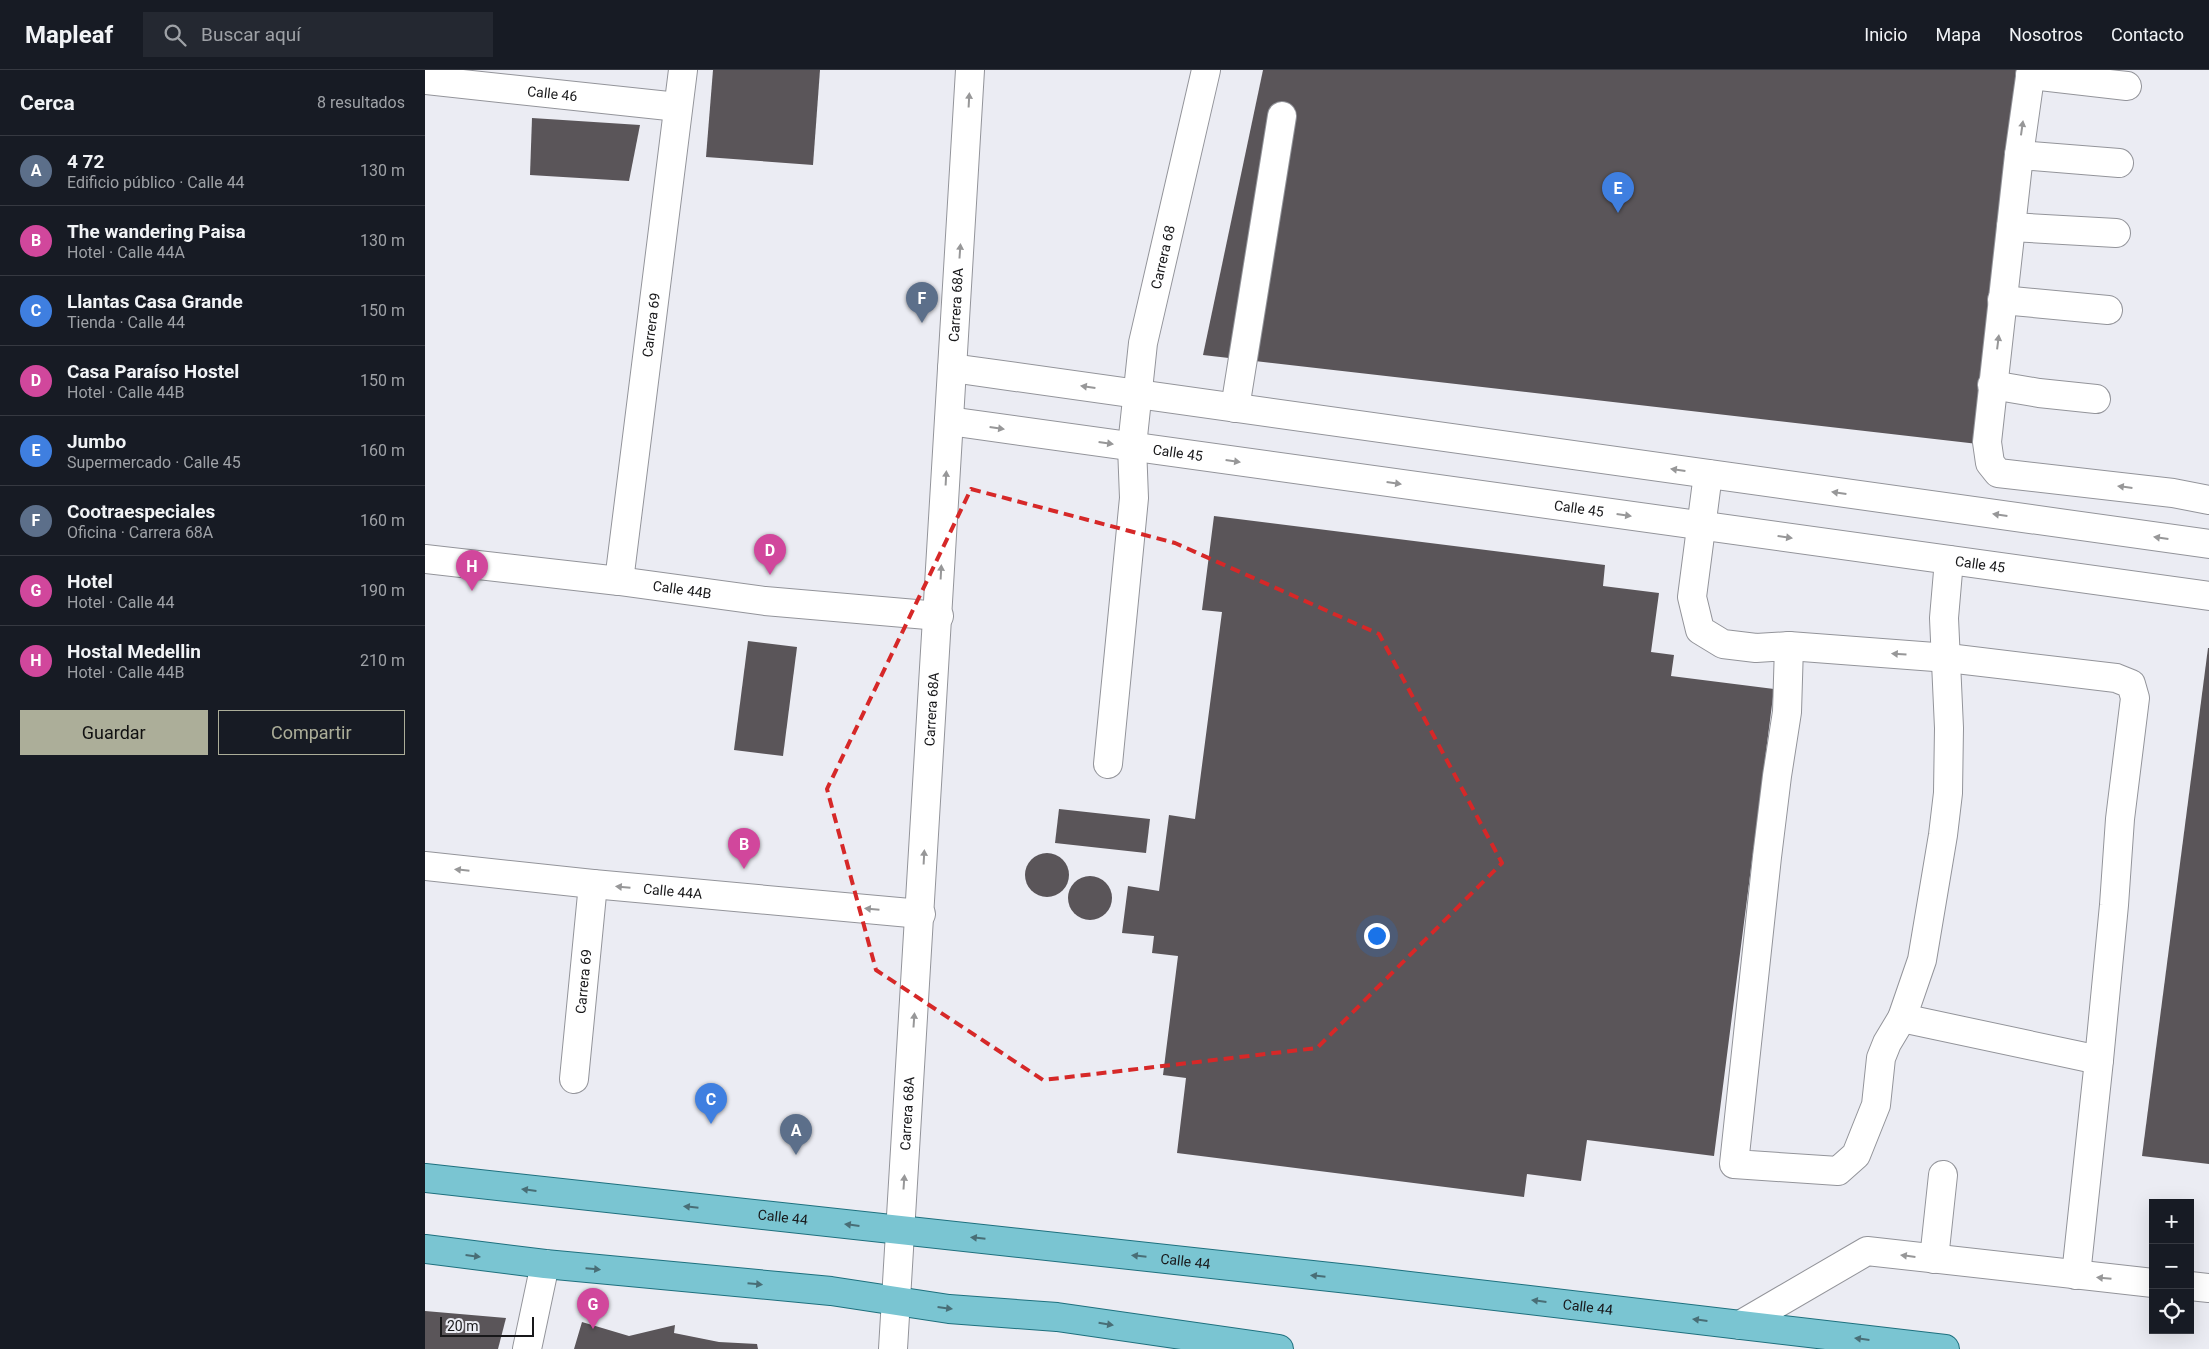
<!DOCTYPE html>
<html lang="es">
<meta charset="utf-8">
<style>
:root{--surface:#171b24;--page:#242831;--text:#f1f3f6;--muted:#9ea1a6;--line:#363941;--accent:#acae99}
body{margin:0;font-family:Roboto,sans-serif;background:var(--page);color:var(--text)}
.controls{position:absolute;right:15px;bottom:15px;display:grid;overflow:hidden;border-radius:0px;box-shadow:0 5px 20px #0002}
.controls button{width:45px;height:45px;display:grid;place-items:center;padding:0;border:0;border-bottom:1px solid var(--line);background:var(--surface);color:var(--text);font:25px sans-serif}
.scale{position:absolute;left:15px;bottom:12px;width:94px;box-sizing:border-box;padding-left:5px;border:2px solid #18181a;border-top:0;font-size:14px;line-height:18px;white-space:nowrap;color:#18181a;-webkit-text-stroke:4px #ebecf3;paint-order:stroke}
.you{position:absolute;left:951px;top:865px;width:18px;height:18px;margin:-12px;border:4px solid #fff;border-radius:50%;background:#1a73e8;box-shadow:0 0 0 8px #1a73e833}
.badge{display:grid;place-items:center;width:32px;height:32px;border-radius:50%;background:var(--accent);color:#fff;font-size:16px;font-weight:700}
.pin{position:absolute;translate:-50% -41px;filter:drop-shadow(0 1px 2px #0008)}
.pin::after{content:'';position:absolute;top:26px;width:18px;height:15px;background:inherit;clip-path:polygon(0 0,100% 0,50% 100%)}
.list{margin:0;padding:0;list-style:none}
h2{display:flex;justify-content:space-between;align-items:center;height:65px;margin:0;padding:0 20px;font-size:21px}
h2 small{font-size:16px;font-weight:400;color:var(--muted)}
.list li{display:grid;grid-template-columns:32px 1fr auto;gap:15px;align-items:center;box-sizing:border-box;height:70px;padding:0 20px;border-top:1px solid var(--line)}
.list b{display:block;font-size:19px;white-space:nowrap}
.list p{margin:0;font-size:16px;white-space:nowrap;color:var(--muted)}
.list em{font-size:16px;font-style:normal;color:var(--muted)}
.actions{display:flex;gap:10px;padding:15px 20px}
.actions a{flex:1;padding:11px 0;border:1px solid var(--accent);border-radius:0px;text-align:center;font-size:18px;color:var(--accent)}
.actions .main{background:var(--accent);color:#111}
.icon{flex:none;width:28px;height:28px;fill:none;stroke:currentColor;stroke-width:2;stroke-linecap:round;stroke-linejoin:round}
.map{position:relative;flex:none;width:1784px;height:1279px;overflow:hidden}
header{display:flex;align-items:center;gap:30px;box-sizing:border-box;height:70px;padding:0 25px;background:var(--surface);border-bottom:1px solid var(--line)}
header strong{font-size:24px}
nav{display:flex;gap:28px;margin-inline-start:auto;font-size:18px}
.search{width:350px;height:45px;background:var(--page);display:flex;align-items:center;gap:12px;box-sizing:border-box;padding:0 18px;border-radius:0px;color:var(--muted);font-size:19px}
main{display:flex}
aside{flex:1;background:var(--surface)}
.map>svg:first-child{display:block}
.building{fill:#5a5559}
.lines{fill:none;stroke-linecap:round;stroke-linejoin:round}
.minor-casing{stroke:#93949a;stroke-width:30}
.major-casing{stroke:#1e707e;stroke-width:30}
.minor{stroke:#fff;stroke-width:28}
.major{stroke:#7ac5d2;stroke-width:28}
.oneway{fill:#979798}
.oneway2{fill:#496e76}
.marked{fill:none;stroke:#d62828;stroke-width:4;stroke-dasharray:10 6;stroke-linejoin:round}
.labels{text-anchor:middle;stroke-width:5;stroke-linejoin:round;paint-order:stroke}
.street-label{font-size:14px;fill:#18181a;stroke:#ebecf3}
</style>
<header>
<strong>Mapleaf</strong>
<div class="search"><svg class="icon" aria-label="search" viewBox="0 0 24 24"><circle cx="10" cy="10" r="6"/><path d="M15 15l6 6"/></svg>Buscar aquí</div>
<nav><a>Inicio</a><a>Mapa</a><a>Nosotros</a><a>Contacto</a></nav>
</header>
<main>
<aside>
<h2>Cerca<small>8 resultados</small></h2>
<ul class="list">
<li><span class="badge" style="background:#5c6f8a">A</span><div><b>4 72</b><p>Edificio público · Calle 44</p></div><em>130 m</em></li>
<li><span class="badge" style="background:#d1479c">B</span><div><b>The wandering Paisa</b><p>Hotel · Calle 44A</p></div><em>130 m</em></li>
<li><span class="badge" style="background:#3f7fe0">C</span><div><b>Llantas Casa Grande</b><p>Tienda · Calle 44</p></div><em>150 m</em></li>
<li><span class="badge" style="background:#d1479c">D</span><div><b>Casa Paraíso Hostel</b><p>Hotel · Calle 44B</p></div><em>150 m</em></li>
<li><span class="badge" style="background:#3f7fe0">E</span><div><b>Jumbo</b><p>Supermercado · Calle 45</p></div><em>160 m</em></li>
<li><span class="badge" style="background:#5c6f8a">F</span><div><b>Cootraespeciales</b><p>Oficina · Carrera 68A</p></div><em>160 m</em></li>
<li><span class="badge" style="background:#d1479c">G</span><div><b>Hotel</b><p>Hotel · Calle 44</p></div><em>190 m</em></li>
<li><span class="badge" style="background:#d1479c">H</span><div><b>Hostal Medellin</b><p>Hotel · Calle 44B</p></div><em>210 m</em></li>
</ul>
<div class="actions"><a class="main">Guardar</a><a>Compartir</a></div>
</aside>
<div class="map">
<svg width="1784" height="1279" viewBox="0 0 1784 1279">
<rect width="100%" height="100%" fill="#ebecf3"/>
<g class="building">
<path d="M288,0h107l-7,95 -107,-8z"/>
<path d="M838,0h757l-42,374 -775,-89z"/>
<path d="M107,48l108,7 -11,56 -99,-6z"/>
<path d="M789,446l391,49 -2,21 56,7 -8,59 23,3 -3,21 103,13 -60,467 -127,-16 -6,41 -54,-7 -3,23 -347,-44 9,-75 -23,-3 15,-119 -26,-3 2,-17 -32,-3 6,-47 31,5 10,-76 26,4 27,-207 -20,-2z"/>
<path d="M323,571l49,6 -14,109 -49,-6z"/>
<path d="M1783,578h1v516l-67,-8z"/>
<path d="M634,739l91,10 -4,34 -91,-10z"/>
<circle cx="622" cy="805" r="22"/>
<circle cx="665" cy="828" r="22"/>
<path d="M0,1241l81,7 -8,31h-73z"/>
<path d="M157,1252l47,14 46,-11 -1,8 45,9 38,2 1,5h-184z"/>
</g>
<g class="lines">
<defs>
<g id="minor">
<path d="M1606,0l-12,85 -32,287 3,21 8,10 175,20 36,7"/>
<path d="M1605,5l97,11"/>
<path id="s1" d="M0,10l253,27"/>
<path d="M1594,85l100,8"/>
<path d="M1586,157l105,6"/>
<path d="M1577,230l106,10"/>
<path d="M527,298l1257,176"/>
<path d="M1567,315l47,8 57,6"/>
<path d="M810,338l47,-292"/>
<path id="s2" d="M524,351l1260,175"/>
<path d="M1283,404l-16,123 8,33 23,14 33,4 33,-2 -2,66 -10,64 -10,81 -33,307 104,7 18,-16 20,-50 5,-47 6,-15 15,-25 20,-58 21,-125 5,-42 1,-65 -5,-110 5,-58"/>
<path id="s3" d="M0,489l194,22 146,20 174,15"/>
<path id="s4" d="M194,511l64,-511"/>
<path d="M1364,576l159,12 168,20 15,6 4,14 -15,121 -6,86 -15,155 -23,215"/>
<path id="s5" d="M683,694l26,-266 -2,-52 11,-103 63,-273"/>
<path id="s6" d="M0,796l168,18 328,30"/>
<path d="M1477,948l197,42"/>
<path id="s7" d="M149,1009l19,-195"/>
<path d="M1509,1189l9,-84"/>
<path d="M1765,1216l19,2"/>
<path d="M1315,1255l127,-74 286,32"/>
<path d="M102,1279l18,-85"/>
<path id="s8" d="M468,1279l77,-1279"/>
</g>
<g id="major">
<path id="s9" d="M0,1108l942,103 578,68"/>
<path d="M0,1179l120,15 286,27 118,18 108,8 222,32"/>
</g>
</defs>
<use href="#minor" class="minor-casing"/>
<use href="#major" class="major-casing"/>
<use href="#minor" class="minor"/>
<use href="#major" class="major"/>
</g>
<defs><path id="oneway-solid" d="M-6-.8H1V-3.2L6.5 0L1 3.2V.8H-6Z" transform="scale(1.25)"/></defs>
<g class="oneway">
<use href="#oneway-solid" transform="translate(544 30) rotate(-87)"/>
<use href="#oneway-solid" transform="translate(1597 58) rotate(-82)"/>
<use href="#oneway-solid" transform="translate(535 181) rotate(-86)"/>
<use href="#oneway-solid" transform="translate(1573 272) rotate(-83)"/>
<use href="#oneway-solid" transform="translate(663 317) rotate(-172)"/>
<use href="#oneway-solid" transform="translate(572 358) rotate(8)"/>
<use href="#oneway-solid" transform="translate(681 373) rotate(8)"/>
<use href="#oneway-solid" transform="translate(808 391) rotate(8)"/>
<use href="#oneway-solid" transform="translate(1253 400) rotate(-172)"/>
<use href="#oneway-solid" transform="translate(521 408) rotate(-87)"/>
<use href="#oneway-solid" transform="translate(969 413) rotate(8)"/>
<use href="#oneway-solid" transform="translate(1700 417) rotate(-173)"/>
<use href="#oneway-solid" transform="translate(1414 423) rotate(-172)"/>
<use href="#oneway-solid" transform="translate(1199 445) rotate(8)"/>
<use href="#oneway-solid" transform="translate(1575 445) rotate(-172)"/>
<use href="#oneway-solid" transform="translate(1360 467) rotate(8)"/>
<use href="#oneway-solid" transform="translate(1736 468) rotate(-172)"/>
<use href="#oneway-solid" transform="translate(516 502) rotate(-87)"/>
<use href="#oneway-solid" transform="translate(1474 584) rotate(-176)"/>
<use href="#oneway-solid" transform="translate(499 787) rotate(-87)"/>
<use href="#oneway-solid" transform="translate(37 800) rotate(-174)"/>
<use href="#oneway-solid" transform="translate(198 817) rotate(-175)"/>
<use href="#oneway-solid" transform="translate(447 839) rotate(-175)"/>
<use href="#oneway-solid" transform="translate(489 950) rotate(-86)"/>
<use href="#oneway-solid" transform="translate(479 1112) rotate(-86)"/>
<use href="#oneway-solid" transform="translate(1483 1186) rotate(-173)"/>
<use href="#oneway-solid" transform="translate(1679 1208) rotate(-175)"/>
</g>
<g class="oneway2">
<use href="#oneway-solid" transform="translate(104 1120) rotate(-173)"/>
<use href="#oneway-solid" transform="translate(266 1137) rotate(-174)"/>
<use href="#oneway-solid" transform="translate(427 1155) rotate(-173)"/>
<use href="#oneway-solid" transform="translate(553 1168) rotate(-174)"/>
<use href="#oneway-solid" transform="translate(48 1186) rotate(7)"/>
<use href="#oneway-solid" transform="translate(714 1186) rotate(-174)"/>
<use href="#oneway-solid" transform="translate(168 1199) rotate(5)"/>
<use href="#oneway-solid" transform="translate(893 1206) rotate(-174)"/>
<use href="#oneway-solid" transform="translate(330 1214) rotate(5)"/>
<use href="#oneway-solid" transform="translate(1114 1231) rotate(-173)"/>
<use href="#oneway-solid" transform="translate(520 1238) rotate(7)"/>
<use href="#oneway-solid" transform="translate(1275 1250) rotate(-173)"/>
<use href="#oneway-solid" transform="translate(681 1254) rotate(9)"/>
<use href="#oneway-solid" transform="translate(1437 1269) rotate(-173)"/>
</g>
<path class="marked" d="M546,419l204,54 204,91 123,229 -185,185 -274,32 -167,-110 -49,-181z"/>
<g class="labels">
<g class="street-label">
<text dy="5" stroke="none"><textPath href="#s1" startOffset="128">Calle 46</textPath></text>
<text dy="5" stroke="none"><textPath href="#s5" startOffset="511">Carrera 68</textPath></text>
<text dy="5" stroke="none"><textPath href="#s8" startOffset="1046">Carrera 68A</textPath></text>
<text dy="5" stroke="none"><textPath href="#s4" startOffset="258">Carrera 69</textPath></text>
<text dy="5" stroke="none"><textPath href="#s2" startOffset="231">Calle 45</textPath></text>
<text dy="5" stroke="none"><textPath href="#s2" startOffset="636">Calle 45</textPath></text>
<text dy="5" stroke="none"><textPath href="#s2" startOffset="1041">Calle 45</textPath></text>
<text dy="5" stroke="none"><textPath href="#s3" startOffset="259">Calle 44B</textPath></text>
<text dy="5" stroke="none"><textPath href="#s8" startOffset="641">Carrera 68A</textPath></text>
<text dy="5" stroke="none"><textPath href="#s6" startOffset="249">Calle 44A</textPath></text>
<text dy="5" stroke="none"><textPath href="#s7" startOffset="98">Carrera 69</textPath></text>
<text dy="5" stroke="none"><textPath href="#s8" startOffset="236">Carrera 68A</textPath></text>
<text dy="5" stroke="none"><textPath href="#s9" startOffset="360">Calle 44</textPath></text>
<text dy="5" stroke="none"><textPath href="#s9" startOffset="765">Calle 44</textPath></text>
<text dy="5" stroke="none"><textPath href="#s9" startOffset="1170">Calle 44</textPath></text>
</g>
</g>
</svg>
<div class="controls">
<button>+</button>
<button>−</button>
<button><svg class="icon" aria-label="locate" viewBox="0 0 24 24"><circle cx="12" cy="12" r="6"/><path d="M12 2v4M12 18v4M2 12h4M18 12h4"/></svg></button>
</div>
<div class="scale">20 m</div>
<div class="you"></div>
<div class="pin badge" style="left:371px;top:1085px;background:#5c6f8a">A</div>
<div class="pin badge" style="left:319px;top:799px;background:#d1479c">B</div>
<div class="pin badge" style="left:286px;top:1054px;background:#3f7fe0">C</div>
<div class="pin badge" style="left:345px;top:505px;background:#d1479c">D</div>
<div class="pin badge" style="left:1193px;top:143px;background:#3f7fe0">E</div>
<div class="pin badge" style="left:497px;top:253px;background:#5c6f8a">F</div>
<div class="pin badge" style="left:168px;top:1259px;background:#d1479c">G</div>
<div class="pin badge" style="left:47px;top:521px;background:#d1479c">H</div>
</div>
</main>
